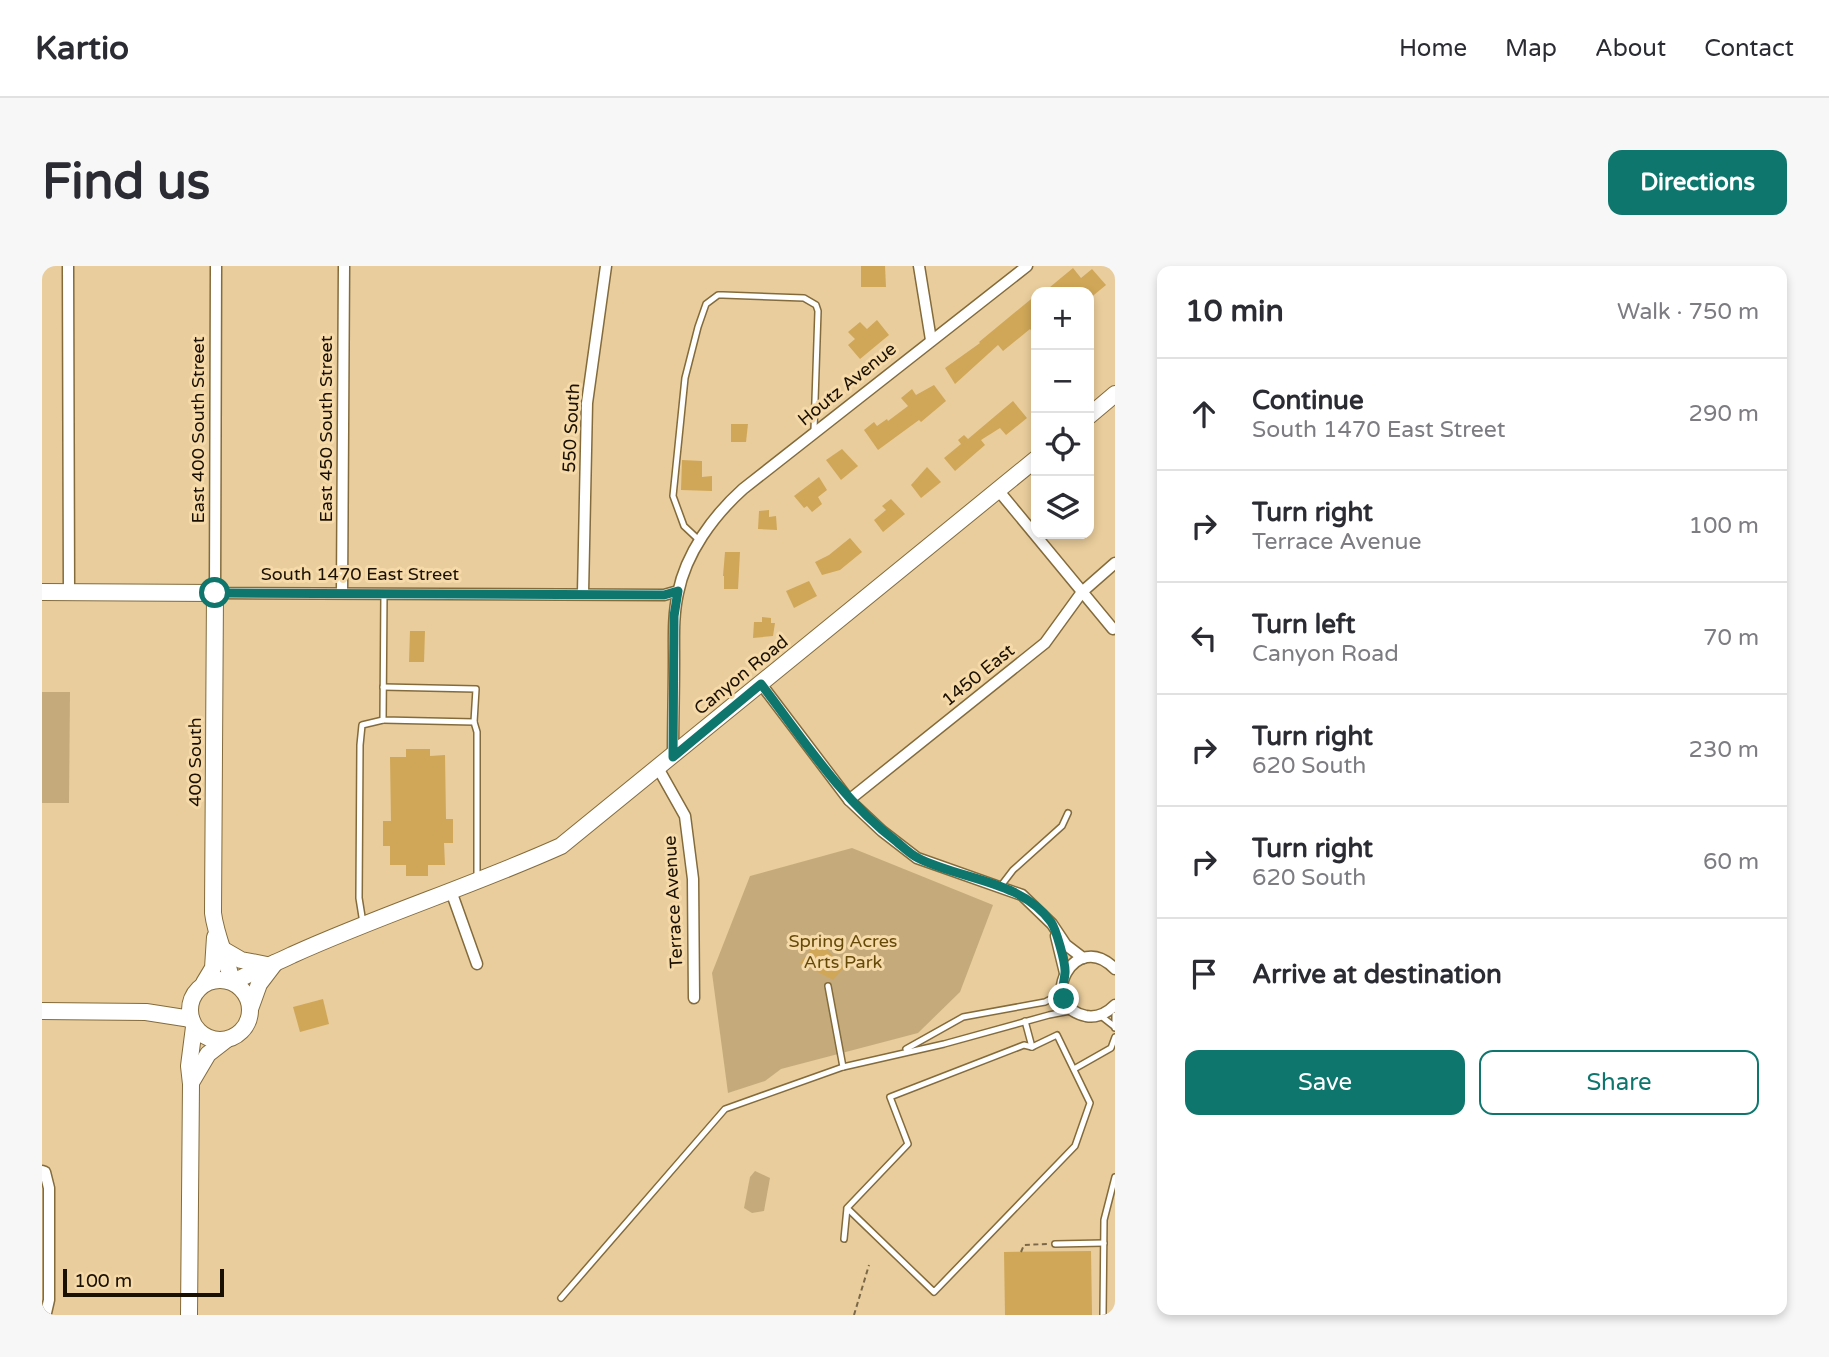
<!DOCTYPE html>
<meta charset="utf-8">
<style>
:root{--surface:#fff;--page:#f7f7f7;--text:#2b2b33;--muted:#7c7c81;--line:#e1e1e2;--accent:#0f766e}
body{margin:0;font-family:"Varela Round",sans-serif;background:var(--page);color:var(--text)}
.controls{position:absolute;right:21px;top:21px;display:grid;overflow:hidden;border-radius:14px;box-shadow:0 4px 10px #0003}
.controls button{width:63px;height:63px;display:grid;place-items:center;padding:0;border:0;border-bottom:2px solid var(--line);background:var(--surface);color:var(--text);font:35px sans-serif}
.scale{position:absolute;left:21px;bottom:18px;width:161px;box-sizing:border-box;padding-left:7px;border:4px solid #1a1001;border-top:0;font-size:19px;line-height:24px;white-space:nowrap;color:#1a1001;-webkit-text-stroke:5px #f6daa9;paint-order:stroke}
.stop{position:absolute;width:21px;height:21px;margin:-16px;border:5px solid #0f766e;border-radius:50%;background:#fff}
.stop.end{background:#0f766e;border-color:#fff;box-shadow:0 2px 7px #0008}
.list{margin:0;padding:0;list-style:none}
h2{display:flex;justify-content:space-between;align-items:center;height:91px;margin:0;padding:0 28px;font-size:30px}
h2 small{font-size:23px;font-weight:400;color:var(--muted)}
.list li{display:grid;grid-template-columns:46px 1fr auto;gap:21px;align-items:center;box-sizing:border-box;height:112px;padding:0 28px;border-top:2px solid var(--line)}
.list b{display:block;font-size:26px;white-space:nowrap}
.list p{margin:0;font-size:23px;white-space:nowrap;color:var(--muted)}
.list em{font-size:23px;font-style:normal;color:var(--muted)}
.actions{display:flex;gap:14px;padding:21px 28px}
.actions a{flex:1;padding:16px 0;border:2px solid var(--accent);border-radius:14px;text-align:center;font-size:24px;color:var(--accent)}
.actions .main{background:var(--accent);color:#fff}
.icon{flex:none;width:38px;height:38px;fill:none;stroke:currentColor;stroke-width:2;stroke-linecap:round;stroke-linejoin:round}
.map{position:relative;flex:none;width:1073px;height:1049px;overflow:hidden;border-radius:14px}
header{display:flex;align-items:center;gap:42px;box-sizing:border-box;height:98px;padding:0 35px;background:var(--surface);border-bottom:2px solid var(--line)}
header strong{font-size:33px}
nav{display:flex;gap:38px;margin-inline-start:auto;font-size:24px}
.intro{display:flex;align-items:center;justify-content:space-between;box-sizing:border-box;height:168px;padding:0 42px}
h1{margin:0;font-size:49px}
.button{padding:18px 32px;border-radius:14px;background:var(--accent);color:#fff;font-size:24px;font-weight:700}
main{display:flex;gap:42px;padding:0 42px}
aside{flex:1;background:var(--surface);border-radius:14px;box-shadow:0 4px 10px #0003}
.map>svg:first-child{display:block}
.green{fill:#c5ab7c}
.building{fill:#d0a758}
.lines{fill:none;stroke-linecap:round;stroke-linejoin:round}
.lane-casing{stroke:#846b3c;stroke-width:8}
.street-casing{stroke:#846b3c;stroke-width:13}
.secondary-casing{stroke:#846b3c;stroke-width:18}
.path{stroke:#7a6849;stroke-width:2;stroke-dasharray:5 3.5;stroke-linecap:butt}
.lane{stroke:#fff;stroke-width:5}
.street{stroke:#fff;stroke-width:10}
.secondary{stroke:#fff;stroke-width:16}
.route{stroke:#0f766e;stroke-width:9}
.labels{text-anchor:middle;stroke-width:6;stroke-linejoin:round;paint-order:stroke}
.street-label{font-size:18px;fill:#1a1001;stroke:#f6daa9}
.park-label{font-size:18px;fill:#654909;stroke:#f6daa9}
</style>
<header>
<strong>Kartio</strong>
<nav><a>Home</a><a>Map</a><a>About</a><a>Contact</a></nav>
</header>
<div class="intro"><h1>Find us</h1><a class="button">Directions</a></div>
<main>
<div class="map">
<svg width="1073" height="1049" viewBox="0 0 1073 1049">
<rect width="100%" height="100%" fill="#e9cd9c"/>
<g class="green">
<path d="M0,426h28l-1,111h-27z"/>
<path d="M810,582l141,57 -33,87 -42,41 -137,36 -16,12 -37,12 -16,-120 38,-97z"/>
<path d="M713,905l15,7 -6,33 -12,2 -8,-5 6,-31z"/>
</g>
<g class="building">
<path d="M819,0h24l1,21h-25z"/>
<path d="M1031,2l8,10 11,-9 14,16 -17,14v-7h-45z"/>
<path d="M994,29v42l-6,-8 -27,22 -5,-6 -43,39 -10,-16 35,-25 -1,-1z"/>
<path d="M835,54l12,15 -29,24 -12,-14 7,-6 -7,-7 12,-10 7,7z"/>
<path d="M892,119l12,16 -25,21 -2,-2 -41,30 -14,-20 10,-8 3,4 10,-7 1,2 20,-15 -7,-8 11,-9 4,6z"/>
<path d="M971,135l14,17 -21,17 -6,-7 -19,12 4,5 -30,26 -11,-13 17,-14 -3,-4 6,-5 4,4z"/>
<path d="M689,158h17l-2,18h-15z"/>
<path d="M800,183l16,17 -17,14 -15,-20z"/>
<path d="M640,194l20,1v16l10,-1v15l-31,-1z"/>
<path d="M885,201l14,15 -20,16 -10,-13z"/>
<path d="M777,211l8,13 -9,7 4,7 -10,8 -5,-6 -3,2 -10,-12z"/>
<path d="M849,233l14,15 -22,18 -9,-12 12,-10 -4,-4z"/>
<path d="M727,244v7l7,-1 1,14 -19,-1 1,-18z"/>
<path d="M808,272l12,14 -22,18 -18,5 -7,-13 14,-7z"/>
<path d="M683,286h15l-2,37h-14v-13h-1z"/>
<path d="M767,315l8,15 -23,12 -8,-17z"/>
<path d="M720,351l9,1v5h4l-2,13 -20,2 1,-16h8z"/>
<path d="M368,365h15l-1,31h-15z"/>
<path d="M364,483h24v7l15,-1 1,64h7v24h-9l1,22h-17v11h-22v-11h-16v-19h-7v-25h8l-1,-64h16z"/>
<path d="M777,674l25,28 -11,12 -33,-17z"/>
<path d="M281,733l6,25 -29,8 -7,-25z"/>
<path d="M1049,985l1,64h-87l-1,-63z"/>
</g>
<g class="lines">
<defs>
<g id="lane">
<path d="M658,275l-16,-15 -11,-30 12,-118 13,-51 8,-23 12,-9h5l81,3 12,7 2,6 -4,119"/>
<path d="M342,327l-1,127 91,2 3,10v147"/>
<path d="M341,421l93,2 -2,33"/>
<path d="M958,621l13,-17 49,-44 6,-13"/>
<path d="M321,657l-4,-25 1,-153 2,-20 21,-5"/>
<path d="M786,720l15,81"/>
<path d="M1073,749v13"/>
<path d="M1059,750l14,11"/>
<path d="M983,755l7,26"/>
<path d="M864,783l57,-32 82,-15 17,-9"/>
<path d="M1032,803l37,-21 4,-11"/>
<path d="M802,973l3,-31 61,-64 -18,-47 134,-52 8,2 25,-12 33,68 -15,43 -141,146 -87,-84"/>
<path d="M1013,978l49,-1"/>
<path d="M519,1032l164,-189 118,-42 101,-23 105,-29 21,-4"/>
<path d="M1061,1049l1,-95 11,-43"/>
</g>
<g id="street">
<path d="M26,0l1,326"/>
<path d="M174,0l-1,327 449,2 14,-4"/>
<path d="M877,0l12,74"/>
<path d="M956,224l115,139"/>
<path d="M300,327l2,-327"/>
<path d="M541,327l4,-190 19,-137"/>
<path d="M719,418l88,116 33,31 35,27 105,37 30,29 14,21 17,13"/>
<path d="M631,490c0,-32 1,-65 1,-97 0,-22 -1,-44 4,-66 8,-40 35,-77 65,-104l284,-223"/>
<path d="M616,502l27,48 8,63 1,119"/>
<path d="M807,534l196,-157 37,-51 33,-29"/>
<path d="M409,625l26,73"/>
<path d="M1014,670l9,37"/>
<path d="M1073,703c-40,-42 -80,36 -29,47 11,2 21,-3 29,-11"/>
<path d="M0,905l3,1 4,16v112l-3,13 -4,2"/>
</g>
<g id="secondary">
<path d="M1047,150l26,-22"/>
<path d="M0,326l173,1 -2,320c3,24 14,45 19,69"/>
<path d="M180,683l19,11 26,5"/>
<circle cx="178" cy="744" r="30"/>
<path d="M192,716c19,-11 38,-17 58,-27 88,-40 180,-69 269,-109l475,-387"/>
<path d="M162,717l9,-15 2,-31"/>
<path d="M208,743l9,-25 16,-21"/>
<path d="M0,745l104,1 45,7"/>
<path d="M150,815l16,-27 18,-14"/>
<path d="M147,1049l2,-231 -2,-18 5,-39"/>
</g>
</defs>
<use href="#lane" class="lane-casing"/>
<use href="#street" class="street-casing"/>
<use href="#secondary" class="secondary-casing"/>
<g class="path">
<path d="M979,986l3,-7 23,-1"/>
<path d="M812,1049l15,-50"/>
</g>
<use href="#lane" class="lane"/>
<use href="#street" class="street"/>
<use href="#secondary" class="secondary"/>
</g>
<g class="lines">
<path class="route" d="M173,327l449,2 14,-4 -4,25 -1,141 88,-73c42,55 80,115 136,158 6,5 13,12 21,16 43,22 103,22 133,64 5,7 15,42 14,51 -1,11 -4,16 -1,26"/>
</g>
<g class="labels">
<g class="street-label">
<text transform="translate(805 118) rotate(-39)" y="6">Houtz Avenue</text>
<text transform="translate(529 162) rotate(-87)" y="6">550 South</text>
<text transform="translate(284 163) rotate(-90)" y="6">East 450 South Street</text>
<text transform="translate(156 164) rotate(-90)" y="6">East 400 South Street</text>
<text x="318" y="314">South 1470 East Street</text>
<text transform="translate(699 409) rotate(-39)" y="6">Canyon Road</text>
<text transform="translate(936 409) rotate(-39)" y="6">1450 East</text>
<text transform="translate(153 496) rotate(-90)" y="6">400 South</text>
<text transform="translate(631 636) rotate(-93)" y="6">Terrace Avenue</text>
</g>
<g class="park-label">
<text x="801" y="681">Spring Acres<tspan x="801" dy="21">Arts Park</tspan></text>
</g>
</g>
</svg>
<div class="controls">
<button>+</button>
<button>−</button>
<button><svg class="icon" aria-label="locate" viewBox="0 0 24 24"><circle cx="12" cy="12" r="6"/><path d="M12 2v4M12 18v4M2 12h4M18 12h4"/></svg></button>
<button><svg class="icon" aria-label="layers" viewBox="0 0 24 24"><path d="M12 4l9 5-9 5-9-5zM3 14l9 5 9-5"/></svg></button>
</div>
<div class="scale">100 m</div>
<div class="stop" style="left:173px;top:327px"></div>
<div class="stop end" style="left:1022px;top:733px"></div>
</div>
<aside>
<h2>10 min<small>Walk · 750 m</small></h2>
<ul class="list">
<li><svg class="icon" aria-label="ahead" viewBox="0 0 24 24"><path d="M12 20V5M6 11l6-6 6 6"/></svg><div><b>Continue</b><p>South 1470 East Street</p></div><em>290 m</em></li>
<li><svg class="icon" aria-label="right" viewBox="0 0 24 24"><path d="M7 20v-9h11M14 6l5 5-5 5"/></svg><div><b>Turn right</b><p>Terrace Avenue</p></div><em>100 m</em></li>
<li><svg class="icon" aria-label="left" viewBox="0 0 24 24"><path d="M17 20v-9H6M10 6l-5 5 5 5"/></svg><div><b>Turn left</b><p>Canyon Road</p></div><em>70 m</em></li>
<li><svg class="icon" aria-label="right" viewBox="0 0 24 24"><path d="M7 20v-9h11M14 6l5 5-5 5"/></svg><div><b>Turn right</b><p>620 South</p></div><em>230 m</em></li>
<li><svg class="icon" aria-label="right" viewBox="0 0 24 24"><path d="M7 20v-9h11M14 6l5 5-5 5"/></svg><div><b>Turn right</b><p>620 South</p></div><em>60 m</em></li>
<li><svg class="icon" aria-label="arrive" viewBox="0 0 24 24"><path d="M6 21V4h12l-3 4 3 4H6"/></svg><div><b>Arrive at destination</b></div></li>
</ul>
<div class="actions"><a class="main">Save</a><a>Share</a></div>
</aside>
</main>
